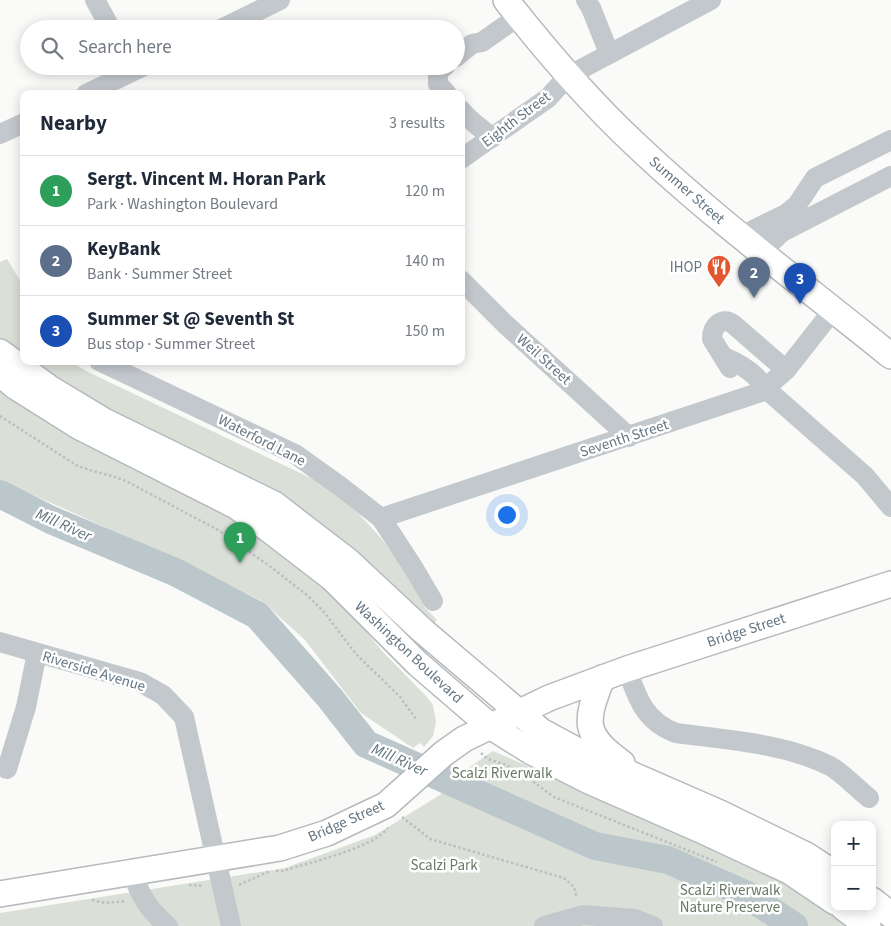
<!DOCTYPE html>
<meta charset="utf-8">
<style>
:root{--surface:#fff;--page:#f2f2f3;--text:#1f2937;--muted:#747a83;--line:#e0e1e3;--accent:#1a73e8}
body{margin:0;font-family:"Source Sans 3",sans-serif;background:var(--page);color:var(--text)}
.controls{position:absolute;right:15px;bottom:15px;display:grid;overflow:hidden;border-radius:10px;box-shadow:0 2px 12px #0003}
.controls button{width:45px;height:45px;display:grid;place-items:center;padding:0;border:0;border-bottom:1px solid var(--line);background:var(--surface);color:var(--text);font:25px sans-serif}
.you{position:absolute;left:506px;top:514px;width:18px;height:18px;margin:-12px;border:4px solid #fff;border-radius:50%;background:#1a73e8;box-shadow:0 0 0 8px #1a73e833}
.badge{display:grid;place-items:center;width:32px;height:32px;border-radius:50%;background:var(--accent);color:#fff;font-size:16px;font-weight:700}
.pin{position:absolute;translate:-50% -41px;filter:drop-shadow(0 1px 2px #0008)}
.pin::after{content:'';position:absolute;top:26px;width:18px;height:15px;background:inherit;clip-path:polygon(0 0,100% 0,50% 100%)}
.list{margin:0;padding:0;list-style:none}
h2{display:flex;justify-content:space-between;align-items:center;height:65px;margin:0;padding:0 20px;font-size:21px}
h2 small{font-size:16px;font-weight:400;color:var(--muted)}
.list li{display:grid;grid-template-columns:32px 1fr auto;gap:15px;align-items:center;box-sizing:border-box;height:70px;padding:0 20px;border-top:1px solid var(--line)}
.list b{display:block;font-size:19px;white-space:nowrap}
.list p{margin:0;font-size:16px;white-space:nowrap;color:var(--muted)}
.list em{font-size:16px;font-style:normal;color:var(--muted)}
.icon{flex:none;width:28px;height:28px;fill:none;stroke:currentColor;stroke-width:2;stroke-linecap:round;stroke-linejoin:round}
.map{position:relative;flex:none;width:891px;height:926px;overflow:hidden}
.search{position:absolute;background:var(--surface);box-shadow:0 2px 12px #0003;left:20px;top:20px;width:445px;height:55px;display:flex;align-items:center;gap:12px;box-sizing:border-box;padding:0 18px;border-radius:28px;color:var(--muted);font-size:19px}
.panel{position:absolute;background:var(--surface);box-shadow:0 2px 12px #0003;left:20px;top:90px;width:445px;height:275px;border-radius:10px}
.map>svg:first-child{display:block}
.green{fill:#dadfd7}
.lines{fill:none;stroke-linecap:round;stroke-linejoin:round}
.river{stroke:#bbc7cb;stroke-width:28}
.major-casing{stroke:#b5babe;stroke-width:28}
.path{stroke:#bbbfc2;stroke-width:2.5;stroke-dasharray:2.5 2.5;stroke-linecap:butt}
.minor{stroke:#c3c8cc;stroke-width:20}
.major{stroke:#fff;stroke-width:25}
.labels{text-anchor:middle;stroke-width:5;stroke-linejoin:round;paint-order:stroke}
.street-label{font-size:15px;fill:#657683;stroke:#fff}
.poi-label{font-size:15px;fill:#657683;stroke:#fff;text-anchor:end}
.park-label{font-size:15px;fill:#687a64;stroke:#fff}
.water-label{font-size:16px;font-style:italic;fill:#60757c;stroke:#fff}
</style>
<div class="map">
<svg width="891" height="926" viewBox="0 0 891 926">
<rect width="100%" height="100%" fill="#fafaf8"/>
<g class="green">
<path d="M7,259l17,28v71l-24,-18v-78z"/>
<path d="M28,361h46l4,5 8,5 231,110 40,31 23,25 18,23 22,35 5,13 12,12 -5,5 -327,-215z"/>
<path d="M0,385l220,124 59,39 63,54 40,49 44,45 7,9 3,17 -3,14 -9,11 -4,-4 -7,5 -52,-35 -56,-73 -43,-39 -97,-47 -165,-74z"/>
<path d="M493,751l285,123 80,52h-858v-13l285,-45 90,-33 65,-40 21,-22z"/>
</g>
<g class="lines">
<path class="river" d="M0,494l51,26 124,52 82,43 73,83 36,46 229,102 73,14 77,34 49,32"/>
<defs>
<g id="major">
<path d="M506,0c40,51 82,100 129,144 80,76 170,142 256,212"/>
<path d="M0,352l51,37 53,32 170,83 74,57 75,70 118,100 39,21 140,61 86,42 29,19"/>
<path d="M0,374l16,13 62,39 158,80 35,25 61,47 86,86 72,62 40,25 59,30 114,50 86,40 46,31"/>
<path d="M602,678c-17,44 -20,56 20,85"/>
<path d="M0,894l280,-46 47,-15 59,-28 57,-51 21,-15 85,-41 78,-29 264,-85"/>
<path d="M872,900l19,15"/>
<path d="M843,907l25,19"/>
</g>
</defs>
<use href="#major" class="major-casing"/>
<g class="path">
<path d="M0,416l76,49c16,7 33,9 50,16l92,49 53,37 37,29 16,16 32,42 44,43 16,22"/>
<path d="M481,753l7,6 18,6 20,11 28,21 163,65"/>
<path d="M402,817l28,22 134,39 10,9 3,11"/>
<path d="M276,871h7c27,-9 88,-22 105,-43"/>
<path d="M189,885l15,1"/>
<path d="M239,885l31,-14"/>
<path d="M92,900l13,3 21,-2"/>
</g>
<g class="minor">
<path d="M95,0l16,29"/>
<path d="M586,0l5,8 18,45"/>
<path d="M221,29l59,-29"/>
<path d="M456,57l16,-13 10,-2 37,-26"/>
<path d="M445,66l-7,6v12l9,10"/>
<path d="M86,94l58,-28"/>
<path d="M461,110c9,11 20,18 31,28"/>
<path d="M0,134l24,-11"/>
<path d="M461,159l87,-61 20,-22 143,-76"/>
<path d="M741,236l45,-22 11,-9 18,-27 76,-38"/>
<path d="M761,252l21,-20 109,-56"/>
<path d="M461,280l44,44 124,113"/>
<path d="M724,357c17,7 32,16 41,31l100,88 26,31"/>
<path d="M99,361l196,93 46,33 40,31 32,49 20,34"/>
<path d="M730,368l-18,-29c0,-13 10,-23 21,-15l53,46"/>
<path d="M381,518l380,-126 25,-22 48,-61"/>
<path d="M0,642l140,40 23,13 21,22 47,209"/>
<path d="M627,669c10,29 18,53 49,64 50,7 108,10 154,33 13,7 27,23 39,32"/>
<path d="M7,769l19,-62 11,-54"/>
<path d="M132,872c8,23 17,39 36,54"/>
<path d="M544,926l39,-11 52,4 18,7"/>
</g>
<use href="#major" class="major"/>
</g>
<defs>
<symbol id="restaurant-pin" viewBox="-11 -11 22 30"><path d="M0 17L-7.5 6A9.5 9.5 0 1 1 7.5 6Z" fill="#e4572e" stroke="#fff"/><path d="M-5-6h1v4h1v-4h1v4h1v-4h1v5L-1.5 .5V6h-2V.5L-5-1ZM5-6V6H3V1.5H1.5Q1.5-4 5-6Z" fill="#fff"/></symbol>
</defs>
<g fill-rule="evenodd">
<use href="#restaurant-pin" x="705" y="253" width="28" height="38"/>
</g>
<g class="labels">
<g class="street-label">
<text transform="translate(516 119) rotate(-37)" y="5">Eighth Street</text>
<text transform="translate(687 190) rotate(41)" y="5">Summer Street</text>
<text transform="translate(544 359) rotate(42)" y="5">Weil Street</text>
<text transform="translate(624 438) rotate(-18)" y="5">Seventh Street</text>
<text transform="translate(262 440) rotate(27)" y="5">Waterford Lane</text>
<text transform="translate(746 630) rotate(-18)" y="5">Bridge Street</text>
<text transform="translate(409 652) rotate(43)" y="5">Washington Boulevard</text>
<text transform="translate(94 671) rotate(17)" y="5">Riverside Avenue</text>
<text transform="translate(346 821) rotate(-24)" y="5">Bridge Street</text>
</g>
<g class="poi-label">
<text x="702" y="272">IHOP</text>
</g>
<g class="park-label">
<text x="502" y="778">Scalzi Riverwalk</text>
<text x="444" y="870">Scalzi Park</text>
<text x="730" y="895">Scalzi Riverwalk<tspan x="730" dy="17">Nature Preserve</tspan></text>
</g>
<g class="water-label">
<text transform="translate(64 524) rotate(24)" y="6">Mill River</text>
<text transform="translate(400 759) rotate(24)" y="6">Mill River</text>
</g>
</g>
</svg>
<div class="controls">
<button>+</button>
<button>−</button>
</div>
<div class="you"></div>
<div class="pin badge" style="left:240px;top:563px;background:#2e9e5b">1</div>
<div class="pin badge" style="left:754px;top:298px;background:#5c6f8a">2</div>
<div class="pin badge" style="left:800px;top:304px;background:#1a4fb4">3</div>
<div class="search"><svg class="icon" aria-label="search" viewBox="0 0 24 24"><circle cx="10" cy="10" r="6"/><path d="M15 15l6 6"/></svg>Search here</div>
<section class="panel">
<h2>Nearby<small>3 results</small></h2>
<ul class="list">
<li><span class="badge" style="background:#2e9e5b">1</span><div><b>Sergt. Vincent M. Horan Park</b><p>Park · Washington Boulevard</p></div><em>120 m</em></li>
<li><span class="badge" style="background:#5c6f8a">2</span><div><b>KeyBank</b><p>Bank · Summer Street</p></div><em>140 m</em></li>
<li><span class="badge" style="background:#1a4fb4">3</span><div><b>Summer St @ Seventh St</b><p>Bus stop · Summer Street</p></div><em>150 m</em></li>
</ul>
</section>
</div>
